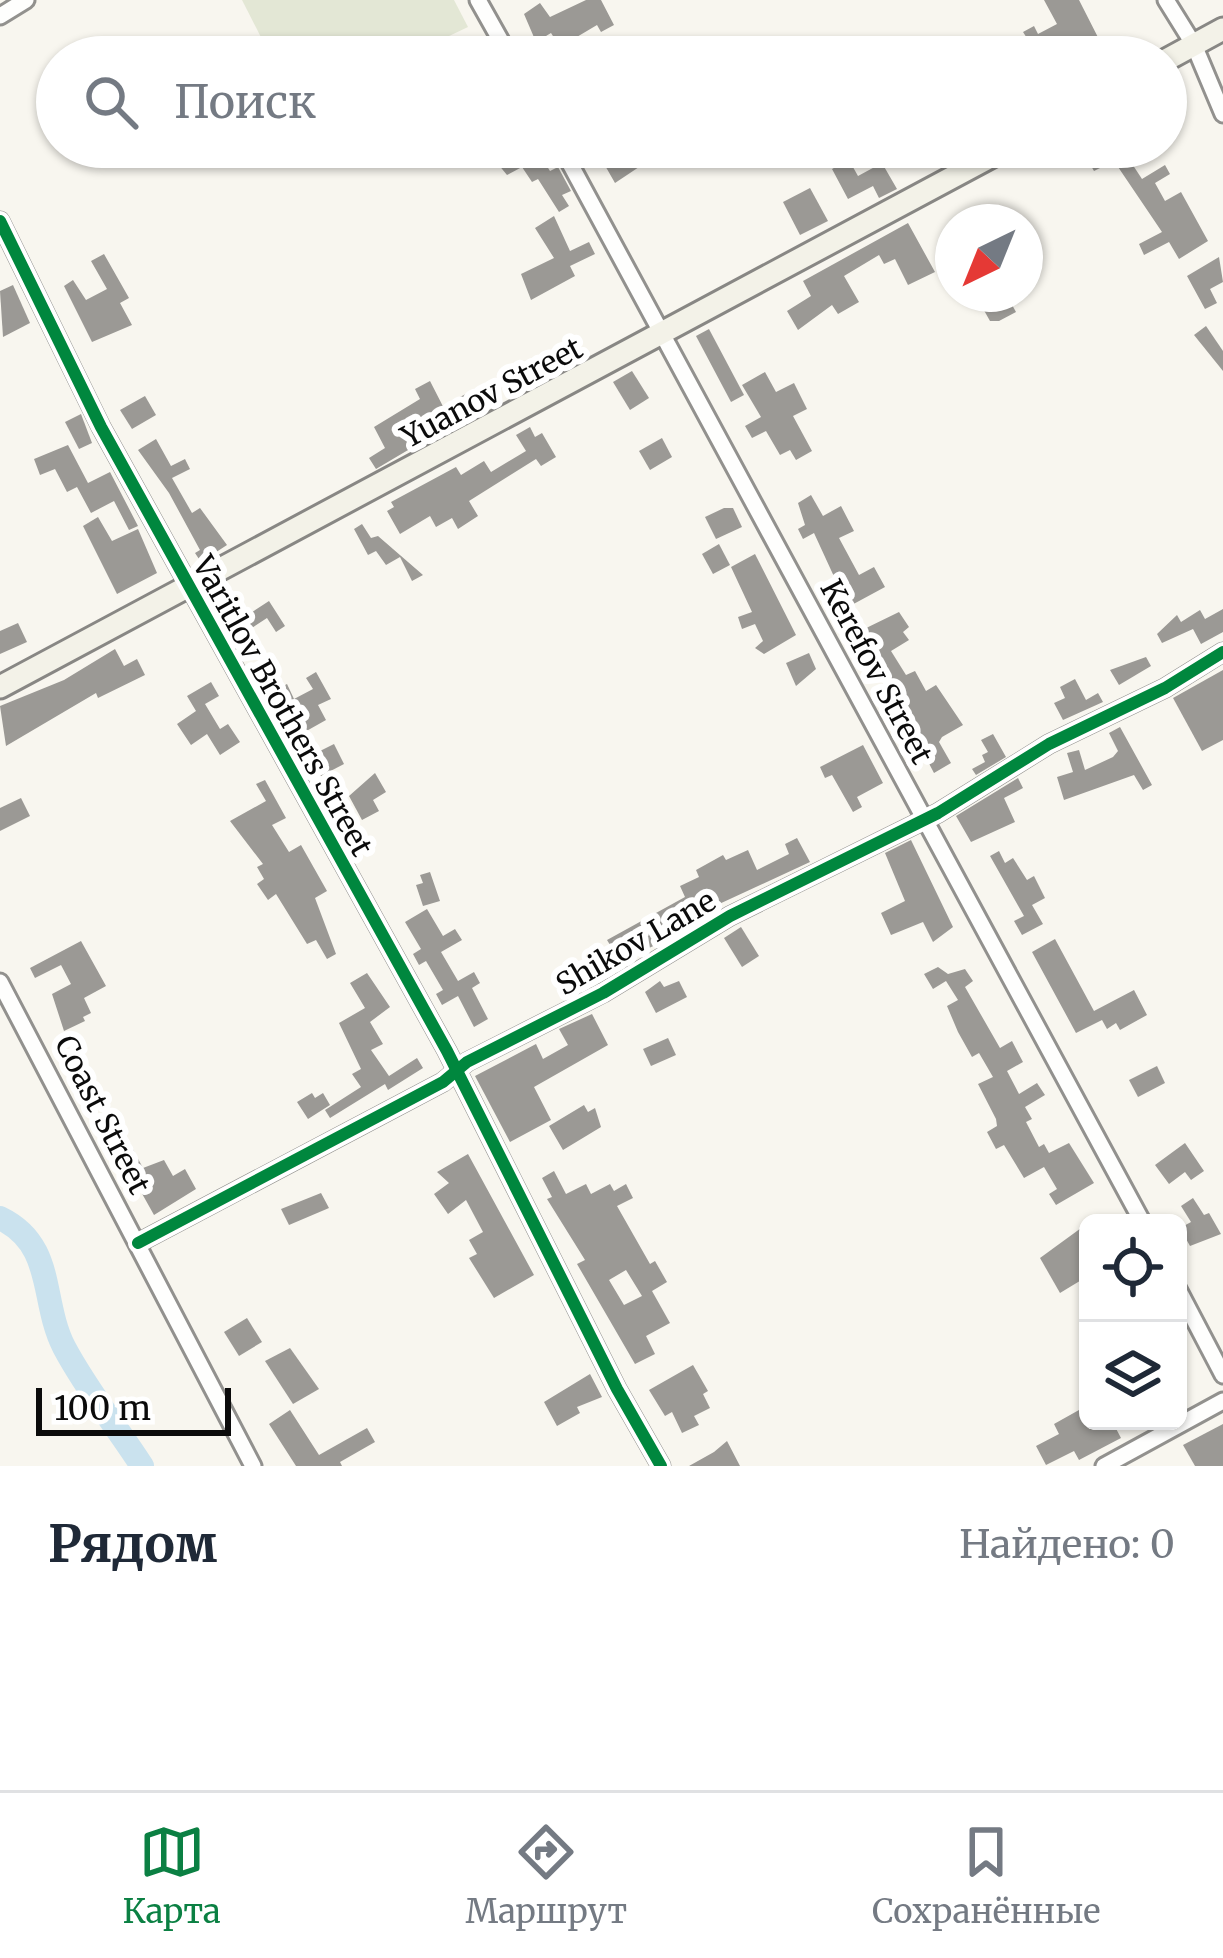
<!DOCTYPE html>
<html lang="ru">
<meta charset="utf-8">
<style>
:root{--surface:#fff;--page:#f2f2f3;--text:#1f2937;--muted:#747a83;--line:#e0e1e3;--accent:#0b8043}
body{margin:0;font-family:Merriweather,serif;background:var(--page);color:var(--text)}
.controls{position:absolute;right:36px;bottom:36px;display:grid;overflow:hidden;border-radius:18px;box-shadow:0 3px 9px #0004}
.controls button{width:108px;height:108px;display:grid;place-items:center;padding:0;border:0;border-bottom:3px solid var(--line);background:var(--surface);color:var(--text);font:60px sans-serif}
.compass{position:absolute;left:935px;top:204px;width:108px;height:108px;border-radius:50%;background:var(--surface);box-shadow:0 3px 9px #0004;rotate:223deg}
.scale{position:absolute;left:36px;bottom:30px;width:195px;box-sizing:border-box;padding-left:12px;border:6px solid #0b0b0b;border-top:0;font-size:33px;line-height:42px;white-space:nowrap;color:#0b0b0b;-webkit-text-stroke:9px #fff;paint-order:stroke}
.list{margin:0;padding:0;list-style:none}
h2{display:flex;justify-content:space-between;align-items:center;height:156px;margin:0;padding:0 48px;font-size:51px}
h2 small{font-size:39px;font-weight:400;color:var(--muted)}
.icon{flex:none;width:66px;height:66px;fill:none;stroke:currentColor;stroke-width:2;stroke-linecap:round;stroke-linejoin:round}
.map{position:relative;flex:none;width:1223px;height:1466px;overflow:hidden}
.search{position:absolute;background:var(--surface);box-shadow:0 3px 9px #0004;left:36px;right:36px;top:36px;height:132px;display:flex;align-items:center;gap:30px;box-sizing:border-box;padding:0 42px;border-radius:66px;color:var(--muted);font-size:45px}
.sheet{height:324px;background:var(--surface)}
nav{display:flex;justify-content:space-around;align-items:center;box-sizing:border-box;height:168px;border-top:3px solid var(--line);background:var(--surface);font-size:33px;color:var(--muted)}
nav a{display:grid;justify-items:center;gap:6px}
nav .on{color:var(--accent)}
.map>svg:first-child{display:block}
.cemetery{fill:#e3e7d5}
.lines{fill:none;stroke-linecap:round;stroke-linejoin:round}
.river{stroke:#cae2ee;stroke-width:24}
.building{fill:#9b9995;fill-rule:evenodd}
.street-casing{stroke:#92918e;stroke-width:21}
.secondary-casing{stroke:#888784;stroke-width:27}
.street{stroke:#fefefd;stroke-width:15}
.secondary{stroke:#f3f2e8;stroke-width:21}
.cycleway-casing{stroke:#fff;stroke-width:20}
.cycleway{stroke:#00873e;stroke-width:12}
.labels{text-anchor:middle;stroke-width:12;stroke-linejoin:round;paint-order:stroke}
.street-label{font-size:30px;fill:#0b0b0b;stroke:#fff}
</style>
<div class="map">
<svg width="1223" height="1466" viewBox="0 0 1223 1466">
<rect width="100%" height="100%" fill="#f8f6ef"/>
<path class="cemetery" d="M242,0h212l14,27 -63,30h-134z"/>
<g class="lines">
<path class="river" d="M0,1218c56,27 40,82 64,129 22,42 53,80 78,119"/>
</g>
<g class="building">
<path d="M586,0h15l13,25 -13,7 -4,-7 -37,22 -9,-14 -15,9 -12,-28 16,-11 10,14z"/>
<path d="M1044,0h35l29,57h-67l10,-6 -19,-5 -9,-14 11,-6 4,8 19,-10z"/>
<path d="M107,147h25l3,9 -34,9 -6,-13z"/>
<path d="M484,147h51l15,24 8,-4 13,24 -9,4 7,11 -10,6 -21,-33 -6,3 -10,-15 -15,8z"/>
<path d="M613,147h37l-13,7 5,11 -27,18 -16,-28z"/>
<path d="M1092,147h29l21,32 23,-14 5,9 -15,9 10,18 16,-9 27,49 -29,18 -10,-17 -25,13 -5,-11 23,-12 -48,-71 -20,10 -11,-19z"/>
<path d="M849,160l9,16 24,-13 15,26 -18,9 -6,-12 -25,13 -16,-30z"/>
<path d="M810,188l18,33 -28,14 -17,-33z"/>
<path d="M554,216l16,35 19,-9 6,12 -25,12 5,10 -44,24 -10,-26 33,-16 -19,-30z"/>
<path d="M908,223l27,49 -27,13 -13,-26 -11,5 -5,-9 -35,21 15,26 -21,12 -6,-9 -34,25 -11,-19 24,-15 -8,-15z"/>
<path d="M104,254l25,44 -9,5 12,22 -40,17 -28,-56 9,-6 13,20 21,-11 -16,-28z"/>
<path d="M1219,257l4,25 -13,7 7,14 -12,6 -18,-33z"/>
<path d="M13,285l17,38 -27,14 -3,-46z"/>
<path d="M988,294h41l-18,9 5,9 -17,9h-9l-9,-16 10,-5z"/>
<path d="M1206,326l17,25v20l-29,-36z"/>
<path d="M709,329l35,66 -13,7 -35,-66z"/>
<path d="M632,371l17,27 -19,12 -17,-28z"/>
<path d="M765,372l11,20 18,-9 13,26 -14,7 19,35 -16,9 -6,-10 -10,5 -14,-24 -14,7 -7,-12 16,-9 -19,-32z"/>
<path d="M430,381l22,43 -76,45 -7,-11 16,-10 -11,-21 46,-28 -5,-10z"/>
<path d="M481,386l11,19 -20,12 -12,-20z"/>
<path d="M145,396l11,19 -24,14 -12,-19z"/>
<path d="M81,414l11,29 -13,6 -14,-27z"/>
<path d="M530,427l5,10 7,-4 14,24 -15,9 -5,-7 -67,42 9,15 -20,13 -6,-11 -16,9 -6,-11 -30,18 -13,-23 7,-4 -3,-5 65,-35 5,8 23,-14 7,11 35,-21 -10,-16z"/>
<path d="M662,438l10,19 -22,13 -11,-19z"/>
<path d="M156,439l15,27 14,-7 5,10 -18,9 20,35 8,-5 27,37 -26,17 -6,-9 5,-3 -31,-57 -31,-43z"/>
<path d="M68,445l20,38 22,-11 28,54 -9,4 -15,-29 -23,12 -14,-26 -10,5 -12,-23 -15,6 -6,-16z"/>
<path d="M811,495l12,21 18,-10 13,25 -15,7 20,37 15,-8 11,20 -37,20 -34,-74 -11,6 -5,-10 7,-4 -7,-22z"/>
<path d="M724,508h9l9,19 -26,12 -11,-22z"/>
<path d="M98,517l14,24 26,-12 19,44 -40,21 -34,-68z"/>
<path d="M362,524l9,14 7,-2 45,39 -11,6 -12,-24 -14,8 -10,-14 -8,4 -14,-26z"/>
<path d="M719,544l11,21 -17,9 -11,-20z"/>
<path d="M755,554l41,81 -32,19 -9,-6 8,-7 -8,-17 -13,5 -4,-12 14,-5 -21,-45z"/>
<path d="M269,601l16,25 -9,6 -9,-14 -26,17 -7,-11z"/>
<path d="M1223,609v23l-22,12 -8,-15 -31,14 -5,-9 20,-19 4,7 19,-12 5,9z"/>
<path d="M899,612l10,15 -6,5 6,8 -18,11 15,24 9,-4 11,20 10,-6 27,40 -21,12 -3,5 12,21 -17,10 -10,-19 4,-3 -34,-49 -36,-70z"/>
<path d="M18,623l9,19 -27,12v-23z"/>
<path d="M115,649l9,17 13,-7 8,16 -47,23 -2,-5 -90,53 -6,-40 64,-26z"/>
<path d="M809,653l7,16 -20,17 -10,-23z"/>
<path d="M1146,657l5,9 -32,19 -9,-15z"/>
<path d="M1223,670v70l-21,11 -29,-53z"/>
<path d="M316,672l15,27 -13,6 8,15 -32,18 -24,-45 17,-9 7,15 19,-10 -7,-11z"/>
<path d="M1075,679l11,21 12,-7 5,9 -40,18 -9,-17 11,-5 -5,-11z"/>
<path d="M211,682l8,14 -14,8 15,25 8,-5 12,18 -20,13 -13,-21 -16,11 -14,-21 19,-13 -9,-15z"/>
<path d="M1120,727l32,58 -9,5 -9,-15 -70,25 -7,-23 16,-5 -6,-19 12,-3 6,20 28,-13 5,-6 -9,-18z"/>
<path d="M993,734l13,23 -30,18 -4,-6 13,-7 -3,-7 6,-3 -7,-12z"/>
<path d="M334,744l10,20 -23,12 -11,-20z"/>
<path d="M863,745l20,38 -26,14 5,10 -9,5 -21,-37 -7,3 -5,-11z"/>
<path d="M375,773l11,19 -13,8 6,11 -17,9 -13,-24z"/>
<path d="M1018,778l5,10 -19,10 11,24 -44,20 -15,-26z"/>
<path d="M265,780l21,38 -14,7 17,27 12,-7 26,46 -12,7 21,56 -9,5 -11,-19 -9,4 -31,-50 -8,6 -11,-16 7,-5 -7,-12 6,-3 -33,-43 36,-20 -10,-17z"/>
<path d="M21,798l9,18 -30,15v-23z"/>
<path d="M797,838l13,24 -106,49 3,5 -10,6 -3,-7 -29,17 4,7 -49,22 -13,-21 78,-43 -5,-11 19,-9 -3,-7 27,-15 3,5 22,-10 9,20 32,-16 -4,-10z"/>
<path d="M911,840l42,87 -20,15 -10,-20 -32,13 -10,-22 24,-12 -20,-48z"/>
<path d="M999,851l6,12 8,-5 14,22 7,-4 11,22 -13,7 11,19 -21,11 -8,-14 10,-5 -34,-60z"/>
<path d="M430,872l10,29 -17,5 -7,-21 7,-2 -3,-8z"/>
<path d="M427,909l16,27 12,-7 7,11 -21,12 17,29 16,-9 6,11 -8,5 16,31 -14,8 -16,-31 -16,9 -6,-11 7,-4 -17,-29 -7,4 -6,-11 8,-5 -16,-27z"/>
<path d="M741,927l18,29 -17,11 -18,-29z"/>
<path d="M1055,939l39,72 40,-21 13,25 -27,15 -4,-7 -9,6 -5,-9 -26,13 -44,-81z"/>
<path d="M81,941l25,45 -22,12 7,15 -8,4 2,4 -21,10 -12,-37 19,-10 -10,-19 -26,13 -5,-10z"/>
<path d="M938,967l10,7 17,-5 8,12 -8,6 35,61 12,-7 11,21 -16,9 12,23 18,-11 8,12 -20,12 7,12 -6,3 13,25 5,-3 5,9 20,-10 25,40 -38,22 -7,-11 8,-5 -13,-22 -20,11 -20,-33 -8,4 -9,-17 10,-6 -1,-7 -18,-35 15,-7 -14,-24 -7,4 -14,-25 -11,-26 11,-6 -12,-19 -13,8 -9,-15z"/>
<path d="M367,973l23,34 -20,15 13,22 -12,6 18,26 28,-18 6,10 -35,22 -3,-6 -55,34 -5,-8 36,-23 -9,-13 9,-5 -22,-46 26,-15 -15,-25z"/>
<path d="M660,981l4,6 15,-6 8,16 -31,16 -11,-21z"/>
<path d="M592,1014l16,31 -74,42 17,33 -41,22 -35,-66 61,-32 7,15 25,-14 -9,-16z"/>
<path d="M668,1038l8,17 -25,11 -8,-17z"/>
<path d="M1157,1066l8,17 -27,14 -9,-17z"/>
<path d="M312,1093l3,5 8,-5 7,12 -22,14 -11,-17z"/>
<path d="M584,1105l4,7 7,-4 6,19 -38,23 -14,-24z"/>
<path d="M129,1142l14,26 21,-8 9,16 12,-7 11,20 -42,26 -37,-66z"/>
<path d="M1185,1143l19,28 -13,9 -6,-8 -16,12 -14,-19z"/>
<path d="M468,1154l66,121 -40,23 -25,-40 8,-4 -8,-14 14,-8 -17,-32 -18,14 -14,-20 15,-11 -12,-11z"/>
<path d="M554,1171l12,23 20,-10 5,10 19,-10 4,7 12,-7 7,14 -16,8 33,58 5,-3 12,21 -15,9 18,32 -24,13 9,18 -20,10 -58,-100 8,-4 -38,-61 5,-2 -10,-19zM626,1270l16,26 -18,9 -15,-25z"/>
<path d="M321,1193l8,15 -40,17 -8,-16z"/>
<path d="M1193,1198l11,17 5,-2 12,21 -31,12 -10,-18 11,-6 -10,-16z"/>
<path d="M1088,1223v53l-28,17 -20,-35z"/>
<path d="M247,1318l15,24 -23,14 -15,-24z"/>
<path d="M290,1348l29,41 -26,15 -28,-43z"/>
<path d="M693,1365l15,26 -5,3 7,14 -16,8 5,9 -17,8 -10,-21 -7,4 -16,-26z"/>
<path d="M590,1374l12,23 -25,10 3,6 -23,13 -13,-24z"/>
<path d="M290,1410l29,45 48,-27 8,14 -35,20 2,4h-46l-27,-42z"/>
<path d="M1079,1410l10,19 23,-8 9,17 -42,22 -5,-9 -28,14 -10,-19 23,-12 -5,-10z"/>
<path d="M1223,1424v42h-28l-12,-21z"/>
<path d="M727,1441l13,25h-51l25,-14z"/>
</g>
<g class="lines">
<defs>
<g id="street">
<path d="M478,0l32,57"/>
<path d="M1166,0l28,45 29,69"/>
<path d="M0,16l26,-16"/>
<path d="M561,147l582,1076"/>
<path d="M0,221l101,206 346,624 170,338 44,77"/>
<path d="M0,982l253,484"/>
<path d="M138,1243l305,-161 24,-20 136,-69 127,-77 208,-103 111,-69 116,-56 58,-36"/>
<path d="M1178,1289l45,86"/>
<path d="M1104,1466l119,-65"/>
</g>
<g id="secondary">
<path d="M1166,60l57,-31"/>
<path d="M0,687l1009,-540"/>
</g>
</defs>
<use href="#street" class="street-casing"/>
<use href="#secondary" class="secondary-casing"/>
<use href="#street" class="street"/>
<use href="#secondary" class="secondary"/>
<defs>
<g id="cycleway">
<path d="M0,221l101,206 346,624 170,338 44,77"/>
<path d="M138,1243l305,-161 24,-20 136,-69 127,-77 208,-103 111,-69 116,-56 58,-36"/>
</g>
</defs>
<use href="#cycleway" class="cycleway-casing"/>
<use href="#cycleway" class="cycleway"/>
</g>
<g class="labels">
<g class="street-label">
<text transform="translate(492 393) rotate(-28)" y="10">Yuanov Street</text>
<text transform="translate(876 672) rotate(62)" y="10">Kerefov Street</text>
<text transform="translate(282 706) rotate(61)" y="10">Varitlov Brothers Street</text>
<text transform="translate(636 943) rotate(-30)" y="10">Shikov Lane</text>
<text transform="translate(102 1115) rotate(63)" y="10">Coast Street</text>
</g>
</g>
</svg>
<div class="controls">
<button><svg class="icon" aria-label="locate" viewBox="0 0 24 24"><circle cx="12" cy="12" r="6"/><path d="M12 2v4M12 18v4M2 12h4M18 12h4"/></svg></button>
<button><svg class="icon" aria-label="layers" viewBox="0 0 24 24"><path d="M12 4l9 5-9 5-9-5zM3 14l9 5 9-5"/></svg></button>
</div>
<svg class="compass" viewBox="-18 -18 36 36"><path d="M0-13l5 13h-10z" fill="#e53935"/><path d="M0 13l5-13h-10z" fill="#747a83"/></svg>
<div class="scale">100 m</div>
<div class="search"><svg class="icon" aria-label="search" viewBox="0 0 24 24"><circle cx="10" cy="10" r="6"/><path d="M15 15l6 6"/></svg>Поиск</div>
</div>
<section class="sheet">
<h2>Рядом<small>Найдено: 0</small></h2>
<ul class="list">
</ul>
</section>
<nav>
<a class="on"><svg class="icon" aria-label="map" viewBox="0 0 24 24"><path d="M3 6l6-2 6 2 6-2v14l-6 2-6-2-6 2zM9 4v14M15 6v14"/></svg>Карта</a>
<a><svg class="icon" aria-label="directions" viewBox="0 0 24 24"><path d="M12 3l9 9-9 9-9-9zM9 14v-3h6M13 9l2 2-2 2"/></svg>Маршрут</a>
<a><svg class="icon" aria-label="saved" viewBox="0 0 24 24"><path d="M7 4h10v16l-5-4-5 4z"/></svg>Сохранённые</a>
</nav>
